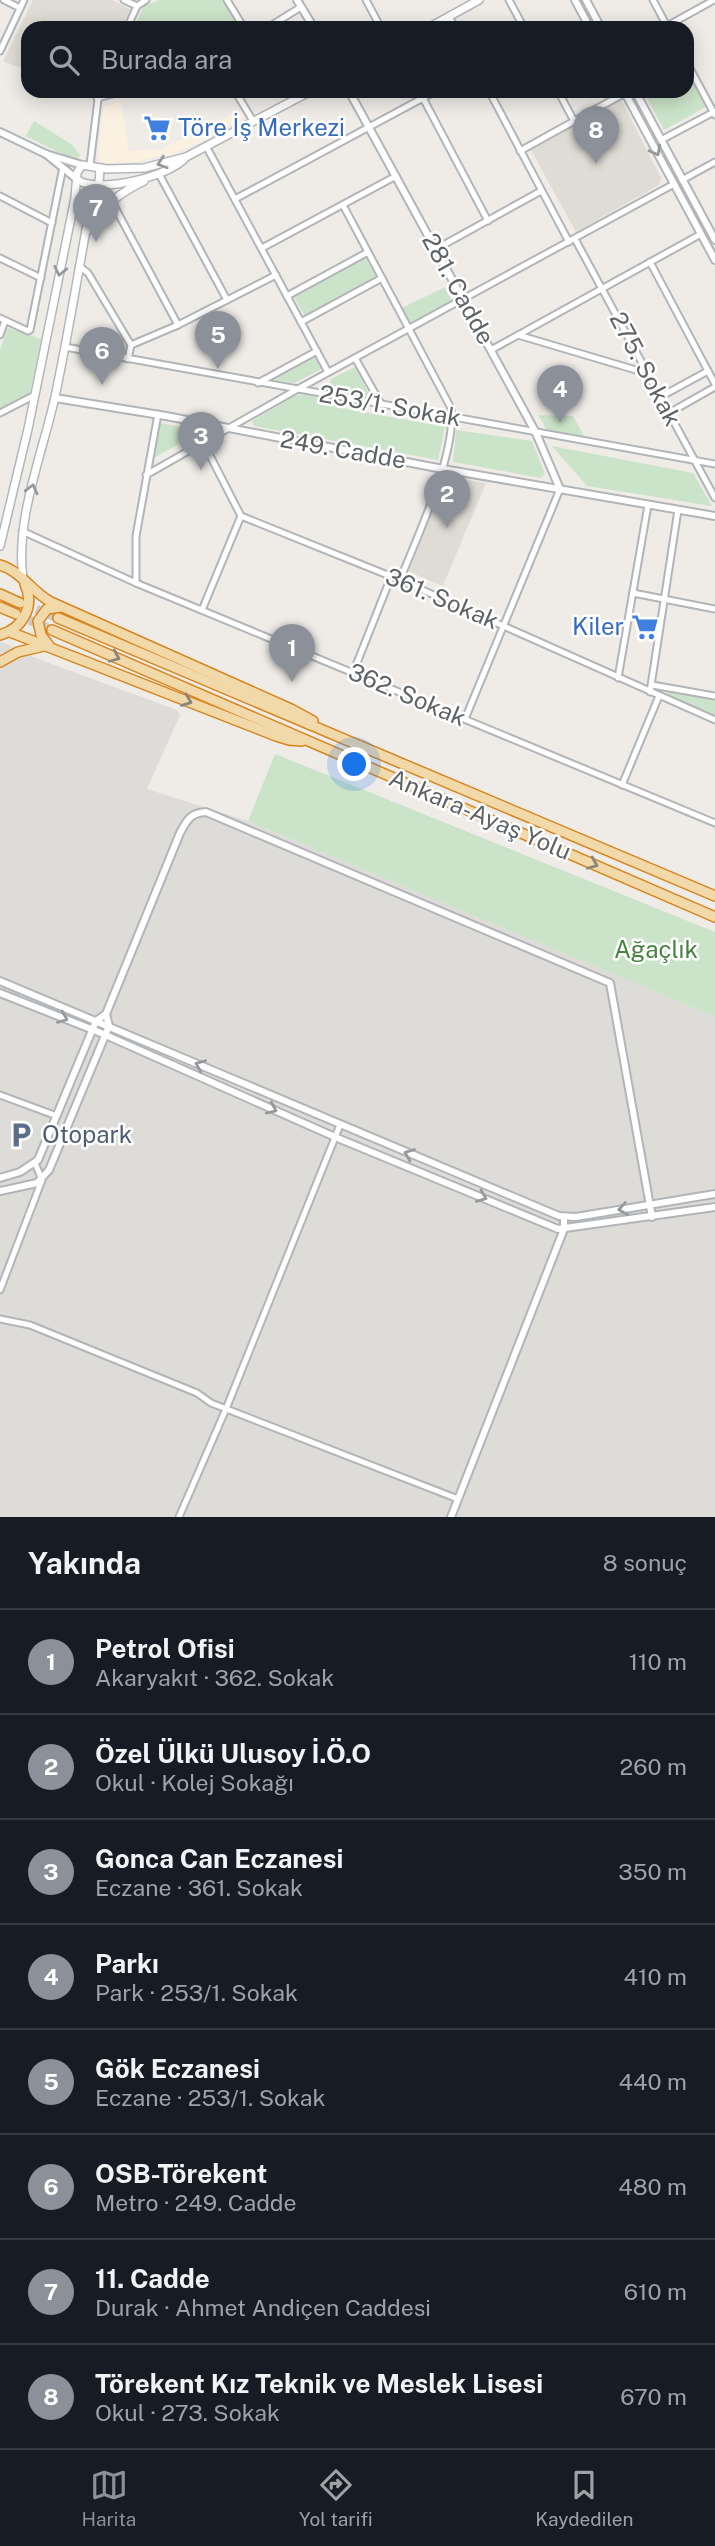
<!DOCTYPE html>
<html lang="tr">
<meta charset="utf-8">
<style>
:root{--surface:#171b24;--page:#20242c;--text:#f1f3f6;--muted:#9ea1a6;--line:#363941;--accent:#8c9099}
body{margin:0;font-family:"Public Sans",sans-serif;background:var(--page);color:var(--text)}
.you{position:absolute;left:355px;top:765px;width:24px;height:24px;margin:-18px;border:5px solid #fff;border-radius:50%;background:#1a73e8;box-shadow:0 0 0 10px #1a73e833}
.badge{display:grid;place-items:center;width:46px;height:46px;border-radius:50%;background:var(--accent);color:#fff;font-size:23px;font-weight:700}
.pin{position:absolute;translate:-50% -58px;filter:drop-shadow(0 2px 4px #0008)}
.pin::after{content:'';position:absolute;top:37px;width:24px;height:21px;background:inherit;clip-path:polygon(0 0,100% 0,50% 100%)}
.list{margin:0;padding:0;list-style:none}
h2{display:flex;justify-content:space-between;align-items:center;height:91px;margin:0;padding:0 28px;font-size:30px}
h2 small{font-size:23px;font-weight:400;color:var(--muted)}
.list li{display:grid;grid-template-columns:46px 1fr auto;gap:21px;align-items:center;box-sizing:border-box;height:105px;padding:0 28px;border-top:2px solid var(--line)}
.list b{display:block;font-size:26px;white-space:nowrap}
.list p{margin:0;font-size:23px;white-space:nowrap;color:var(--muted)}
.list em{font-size:23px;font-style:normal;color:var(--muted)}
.icon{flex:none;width:38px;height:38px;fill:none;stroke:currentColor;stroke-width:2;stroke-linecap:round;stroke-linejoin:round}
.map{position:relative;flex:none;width:715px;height:1517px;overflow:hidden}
.search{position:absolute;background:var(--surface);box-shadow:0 4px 18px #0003;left:21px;right:21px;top:21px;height:77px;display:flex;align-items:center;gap:18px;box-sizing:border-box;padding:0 24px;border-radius:21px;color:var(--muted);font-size:26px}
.sheet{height:931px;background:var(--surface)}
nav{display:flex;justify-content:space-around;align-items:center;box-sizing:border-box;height:98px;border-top:2px solid var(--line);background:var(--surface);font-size:19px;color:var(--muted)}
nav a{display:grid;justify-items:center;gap:4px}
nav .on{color:var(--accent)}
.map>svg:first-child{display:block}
.commercial{fill:#faf1e1}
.industrial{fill:#dedcd9}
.education{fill:#dfdcd6}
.green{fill:#cbe3c8}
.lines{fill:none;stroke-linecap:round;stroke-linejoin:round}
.trunk-tunnel{stroke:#cbcac8;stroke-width:9;stroke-dasharray:9 4.5;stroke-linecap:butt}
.minor-casing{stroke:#b2b5b8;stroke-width:9}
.tertiary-casing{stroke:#b2b5b8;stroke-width:10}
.secondary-casing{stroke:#b4b7ba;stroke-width:10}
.trunk-casing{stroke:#d9851e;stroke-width:12}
.minor{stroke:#fff;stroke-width:5}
.tertiary{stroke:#fff;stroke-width:6}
.secondary{stroke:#fff;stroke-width:7}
.trunk{stroke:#f2d9aa;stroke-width:9}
.oneway{stroke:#979a9c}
.oneway2{stroke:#8b867a}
.labels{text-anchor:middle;stroke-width:5;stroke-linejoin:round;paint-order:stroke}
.shop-label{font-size:24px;fill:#366cbe;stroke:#fff;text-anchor:start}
.street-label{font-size:24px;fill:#5f6366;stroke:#fff}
.park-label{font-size:24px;fill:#478241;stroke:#fff}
.service-label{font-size:24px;fill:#4e5e75;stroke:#fff;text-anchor:start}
</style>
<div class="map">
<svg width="715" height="1517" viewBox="0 0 715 1517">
<rect width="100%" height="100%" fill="#efece8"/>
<path class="commercial" d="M121,101l8,50 32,-2 81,-39 3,6 -42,25 -30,13 -44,9h-26l-5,-5 5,-51z"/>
<path class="industrial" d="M0,641l33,16 144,53 3,5 -33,74 101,32 467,196v500h-715z"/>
<g class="education">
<path d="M33,0h79l18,9 -9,19h-93v43l-25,-10z"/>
<path d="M621,100l40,78 -2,7 -83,47 -45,-82z"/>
<path d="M446,476l40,7 -43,103 -34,-14z"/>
</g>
<g class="green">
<path d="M160,0h63l15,28h-105l11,-22z"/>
<path d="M687,73l19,34 -42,23 -21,-39h44z"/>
<path d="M34,121l37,23 9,11 -4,6 -50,-25z"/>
<path d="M365,258l11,18 -71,40 -11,-19z"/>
<path d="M445,287l7,14 -43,22 -7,-15z"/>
<path d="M8,328l33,11 -11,54 -30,16v-59z"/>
<path d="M315,357l7,12 -28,14 -23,-3z"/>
<path d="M355,367l16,30 -43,-7 3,-11z"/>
<path d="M303,394l35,7 -1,6 108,20 -7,33 -184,-34 -2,-5 43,-25z"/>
<path d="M538,415l35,1 11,20 -37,-6z"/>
<path d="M160,423l42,8 -50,28z"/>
<path d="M456,430l76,11 13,33 -4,4 -88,-16z"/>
<path d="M552,446l141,27 19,33 -125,-20z"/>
<path d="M669,692l46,8v17l-47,-19 -1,-4z"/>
<path d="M275,754l440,178v85l-467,-196z"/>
</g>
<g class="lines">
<g class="trunk-tunnel">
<path d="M24,604l34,14"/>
<path d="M17,615l35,15"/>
</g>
<defs>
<g id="minor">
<path d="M4,0l16,8"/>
<path d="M124,0l13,6"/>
<path d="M227,0l17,28"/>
<path d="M366,0l15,28"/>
<path d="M509,0l15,28"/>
<path d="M653,0l15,28"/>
<path d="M449,16l6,12"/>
<path d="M667,26l47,-26"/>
<path d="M127,28l10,-22 9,-6"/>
<path d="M267,28l34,-21"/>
<path d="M0,51l24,-51"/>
<path d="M687,63l28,52"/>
<path d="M235,91l18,30"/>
<path d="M489,91l80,151"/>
<path d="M558,91l16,30"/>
<path d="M97,98l27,-7"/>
<path d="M423,98l65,123"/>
<path d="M661,140l53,-28"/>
<path d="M206,146l122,226"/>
<path d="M520,151l105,-58"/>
<path d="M90,165l9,-74"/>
<path d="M159,174l68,126"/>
<path d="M682,180l33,-18"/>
<path d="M0,196l52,27"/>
<path d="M235,199l201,-108"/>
<path d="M111,200l67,125"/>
<path d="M343,205l108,203c6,45 -34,129 -51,172"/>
<path d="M575,239l140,259"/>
<path d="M262,248l134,-72"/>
<path d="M436,249l105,-58"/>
<path d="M0,258l41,20"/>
<path d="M650,262l65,122"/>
<path d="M79,266l9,7 43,72 -3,14"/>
<path d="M287,296l81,-44"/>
<path d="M0,318l28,13 2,-1 33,-163"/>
<path d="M301,322l81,-44"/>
<path d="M0,335l5,-14"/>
<path d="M518,335l128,38"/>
<path d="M131,345l47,-20 98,-50"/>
<path d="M65,347l650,117"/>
<path d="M491,350l210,-116"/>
<path d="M355,358l26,46"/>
<path d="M258,383l59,-32"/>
<path d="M660,397l48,-26"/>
<path d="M0,413l35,-18"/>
<path d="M669,413l46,-26"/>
<path d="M203,442l38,74 159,64 315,140"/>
<path d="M146,475l150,-85 378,-206"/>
<path d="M22,531l114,52 579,240"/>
<path d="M136,583v-47l22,-122"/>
<path d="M633,593l82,16"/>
<path d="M202,610l39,-94"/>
<path d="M353,673l38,-96"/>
<path d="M618,678l30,-173"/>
<path d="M652,685l63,11"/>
<path d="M650,692l28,-182"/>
<path d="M465,719l95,-230"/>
<path d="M622,785l37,-89"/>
<path d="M0,1095l57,21"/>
<path d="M0,1290l42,-110 -7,-17"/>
<path d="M0,1319l30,6 167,68 14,10 247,96"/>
<path d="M179,1517l47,-108 114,-284"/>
</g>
<g id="tertiary">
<path d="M297,0l17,28"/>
<path d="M575,0l15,28"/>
<path d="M586,0l15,28"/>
<path d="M349,91l187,342 24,56"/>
<path d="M624,91l91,169"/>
<path d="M635,91l80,149"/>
<path d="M0,132l46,22"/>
<path d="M78,180l-32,-26 36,11"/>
<path d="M55,398l111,18 277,53 272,47"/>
<path d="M0,981l559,235 17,1 139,-23"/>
<path d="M0,993l101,40 234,104 223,92 157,-22"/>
<path d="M0,1178l20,-6 18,-12 58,-139 10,-7"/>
<path d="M0,1191l37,-8 12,-13 60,-144 -3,-12 74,-181c7,-13 10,-20 26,-21l404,171 42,234"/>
<path d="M451,1517l113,-288v-12"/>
</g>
<g id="secondary">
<path d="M428,28l51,-28"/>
<path d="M186,157l125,-66"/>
<path d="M86,232c21,-27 26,-35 58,-51"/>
<path d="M0,546l28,-117 47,-231 2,-25 5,-8 25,4 37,-1 42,-11c-14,19 -88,37 -108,23"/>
<path d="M23,579c-8,-59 19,-124 32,-182 12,-57 22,-116 32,-173 2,-16 16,-42 12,-56"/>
</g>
<g id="trunk">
<path d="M0,565c21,6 32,27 51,37l240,107 22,12"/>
<path d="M0,594l20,9"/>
<path d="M0,607l16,7"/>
<path d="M58,618l657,278"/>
<path d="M52,630l663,287"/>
<path d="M10,632l266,104 13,4 13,1"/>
<path d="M0,635c23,-7 35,-28 25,-51"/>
<path d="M50,647l-9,-12 -3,-14 9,-12 14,-2"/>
<path d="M0,662l18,-10 26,-6"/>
</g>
</defs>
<use href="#minor" class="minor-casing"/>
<use href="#tertiary" class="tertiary-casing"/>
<use href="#secondary" class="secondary-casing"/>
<use href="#trunk" class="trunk-casing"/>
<use href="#minor" class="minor"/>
<use href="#tertiary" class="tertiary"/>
<use href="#secondary" class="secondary"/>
<use href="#trunk" class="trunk"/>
</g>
<defs><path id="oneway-chevron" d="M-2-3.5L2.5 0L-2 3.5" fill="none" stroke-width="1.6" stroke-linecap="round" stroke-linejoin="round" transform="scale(1.75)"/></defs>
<g class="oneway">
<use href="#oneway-chevron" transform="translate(656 151) rotate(62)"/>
<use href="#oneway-chevron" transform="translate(162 163) rotate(162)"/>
<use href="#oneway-chevron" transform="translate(60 271) rotate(102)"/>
<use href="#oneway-chevron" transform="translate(32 489) rotate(-76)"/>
<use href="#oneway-chevron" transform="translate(63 1018) rotate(22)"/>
<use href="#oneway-chevron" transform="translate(200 1065) rotate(-157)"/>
<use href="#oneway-chevron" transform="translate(272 1109) rotate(24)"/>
<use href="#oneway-chevron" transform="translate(409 1154) rotate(-158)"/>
<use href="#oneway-chevron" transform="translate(482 1197) rotate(22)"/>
<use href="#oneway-chevron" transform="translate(623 1209) rotate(170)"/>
</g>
<g class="oneway2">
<use href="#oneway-chevron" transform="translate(115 657) rotate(23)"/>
<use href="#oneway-chevron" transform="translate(187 701) rotate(21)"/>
<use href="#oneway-chevron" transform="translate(593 864) rotate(23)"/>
</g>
<defs>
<symbol id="supermarket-bare" viewBox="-9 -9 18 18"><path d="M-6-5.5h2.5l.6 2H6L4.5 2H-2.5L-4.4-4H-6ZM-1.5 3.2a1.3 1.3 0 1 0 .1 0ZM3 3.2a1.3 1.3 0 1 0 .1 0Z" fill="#3f7fe0" stroke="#fff" stroke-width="2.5" paint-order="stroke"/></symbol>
<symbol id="parking-bare" viewBox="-9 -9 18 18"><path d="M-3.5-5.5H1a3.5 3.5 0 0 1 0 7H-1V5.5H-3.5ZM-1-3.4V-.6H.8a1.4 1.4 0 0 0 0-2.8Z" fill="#5c6f8a" stroke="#fff" stroke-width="2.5" paint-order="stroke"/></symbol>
</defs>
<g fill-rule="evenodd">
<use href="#supermarket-bare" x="138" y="109" width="38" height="38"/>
<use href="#supermarket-bare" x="626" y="608" width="38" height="38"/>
<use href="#parking-bare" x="2" y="1116" width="38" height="38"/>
</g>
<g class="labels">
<g class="shop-label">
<text x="178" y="136">Töre İş Merkezi</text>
<text x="624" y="635" text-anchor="end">Kiler</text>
</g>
<g class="street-label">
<text transform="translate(458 289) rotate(61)" y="8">281. Cadde</text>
<text transform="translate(645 369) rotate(62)" y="8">275. Sokak</text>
<text transform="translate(390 406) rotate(10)" y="8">253/1. Sokak</text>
<text transform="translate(343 450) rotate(10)" y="8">249. Cadde</text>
<text transform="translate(442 599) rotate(23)" y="8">361. Sokak</text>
<text transform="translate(407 695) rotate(23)" y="8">362. Sokak</text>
<text transform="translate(480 815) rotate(23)" y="8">Ankara-Ayaş Yolu</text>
</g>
<g class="park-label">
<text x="656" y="958">Ağaçlık</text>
</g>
<g class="service-label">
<text x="42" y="1143">Otopark</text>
</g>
</g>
</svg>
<div class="you"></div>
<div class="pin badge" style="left:292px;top:682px">1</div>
<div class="pin badge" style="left:447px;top:528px">2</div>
<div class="pin badge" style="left:201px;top:470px">3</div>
<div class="pin badge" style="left:560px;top:423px">4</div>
<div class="pin badge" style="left:218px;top:369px">5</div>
<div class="pin badge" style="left:102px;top:385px">6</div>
<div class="pin badge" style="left:96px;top:242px">7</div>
<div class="pin badge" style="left:596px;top:164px">8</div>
<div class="search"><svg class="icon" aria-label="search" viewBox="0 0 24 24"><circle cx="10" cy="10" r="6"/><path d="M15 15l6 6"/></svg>Burada ara</div>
</div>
<section class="sheet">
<h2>Yakında<small>8 sonuç</small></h2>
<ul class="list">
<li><span class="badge">1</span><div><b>Petrol Ofisi</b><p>Akaryakıt · 362. Sokak</p></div><em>110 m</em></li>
<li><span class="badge">2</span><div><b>Özel Ülkü Ulusoy İ.Ö.O</b><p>Okul · Kolej Sokağı</p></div><em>260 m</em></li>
<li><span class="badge">3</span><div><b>Gonca Can Eczanesi</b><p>Eczane · 361. Sokak</p></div><em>350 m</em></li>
<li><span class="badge">4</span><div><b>Parkı</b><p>Park · 253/1. Sokak</p></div><em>410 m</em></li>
<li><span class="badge">5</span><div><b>Gök Eczanesi</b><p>Eczane · 253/1. Sokak</p></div><em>440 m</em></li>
<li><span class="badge">6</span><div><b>OSB-Törekent</b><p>Metro · 249. Cadde</p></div><em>480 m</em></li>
<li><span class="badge">7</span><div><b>11. Cadde</b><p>Durak · Ahmet Andiçen Caddesi</p></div><em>610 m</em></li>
<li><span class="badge">8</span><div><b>Törekent Kız Teknik ve Meslek Lisesi</b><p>Okul · 273. Sokak</p></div><em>670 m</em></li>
</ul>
</section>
<nav>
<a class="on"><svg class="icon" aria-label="map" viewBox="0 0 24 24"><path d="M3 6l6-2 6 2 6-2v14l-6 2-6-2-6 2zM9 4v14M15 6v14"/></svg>Harita</a>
<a><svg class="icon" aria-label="directions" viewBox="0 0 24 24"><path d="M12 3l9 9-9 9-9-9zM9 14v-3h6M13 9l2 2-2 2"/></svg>Yol tarifi</a>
<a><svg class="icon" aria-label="saved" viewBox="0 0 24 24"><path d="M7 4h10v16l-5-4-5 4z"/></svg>Kaydedilen</a>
</nav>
